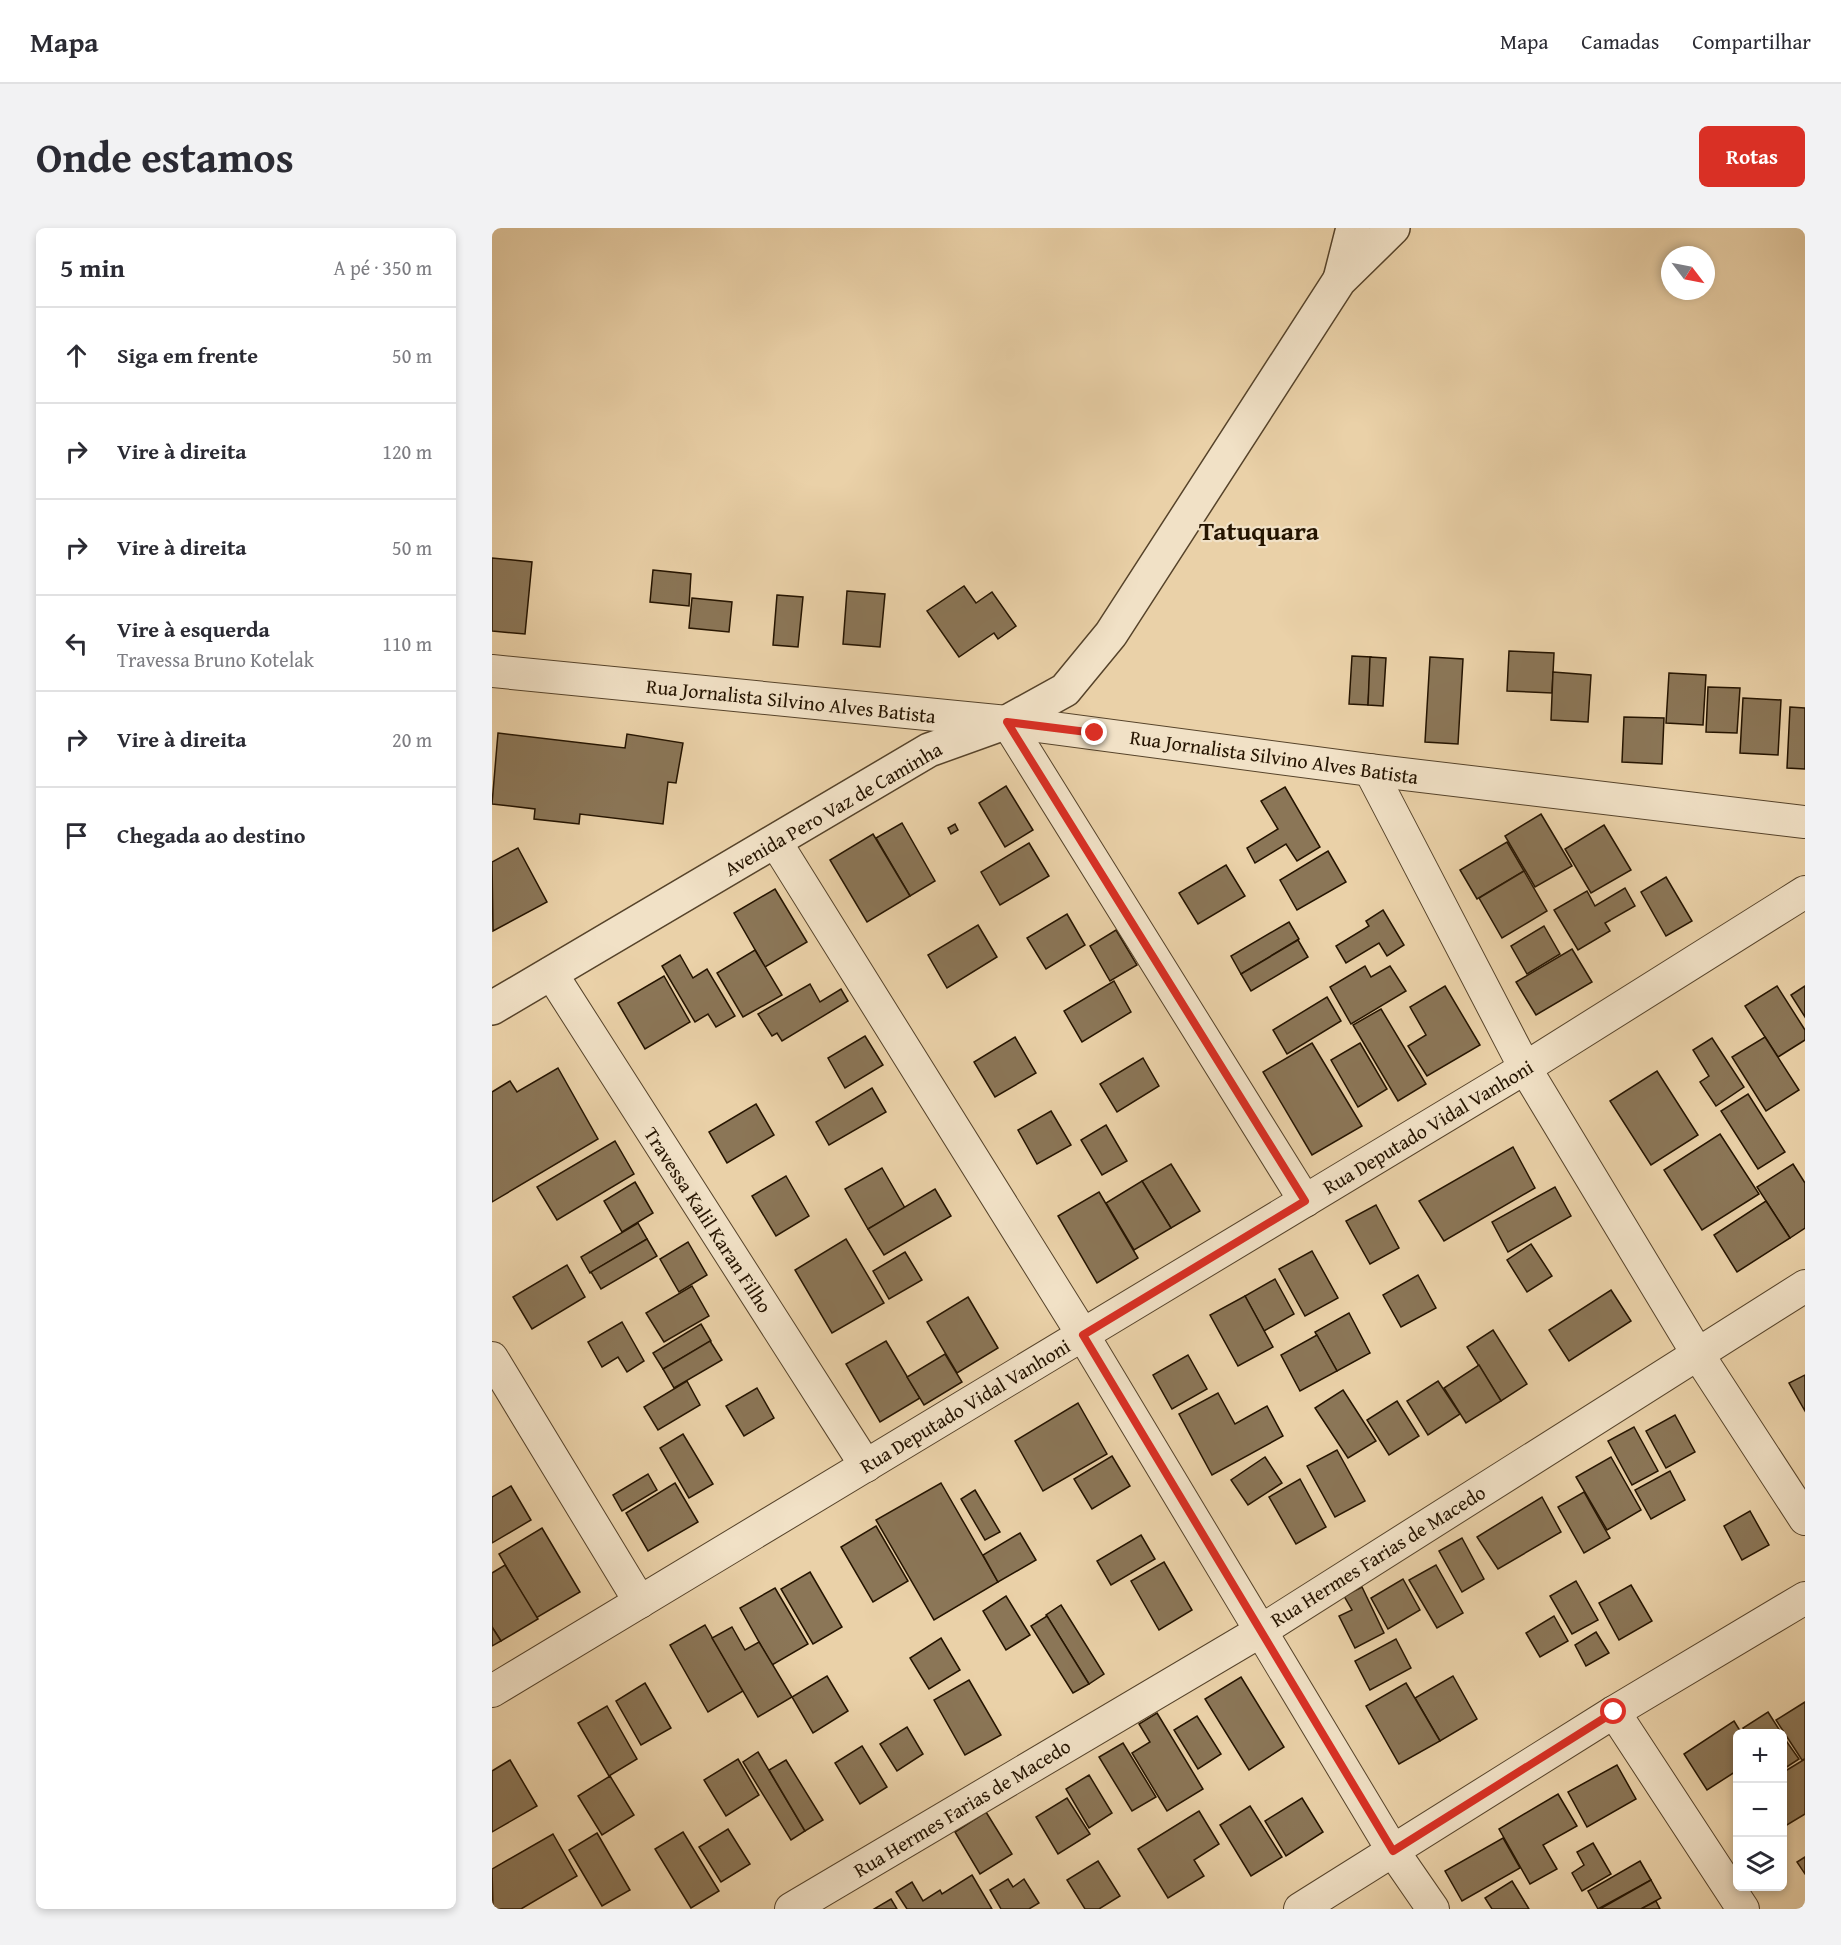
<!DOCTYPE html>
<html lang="pt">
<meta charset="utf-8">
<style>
:root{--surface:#fff;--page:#f2f2f3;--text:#2b2b33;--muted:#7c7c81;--line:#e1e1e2;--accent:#d93025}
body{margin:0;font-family:"Gentium Book Plus",serif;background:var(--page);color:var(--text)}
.controls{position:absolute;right:18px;bottom:18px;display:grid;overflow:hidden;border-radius:9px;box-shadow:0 3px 9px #0003}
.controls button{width:54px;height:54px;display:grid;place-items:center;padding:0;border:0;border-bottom:2px solid var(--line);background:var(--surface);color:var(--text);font:30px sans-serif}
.compass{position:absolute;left:1169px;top:18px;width:54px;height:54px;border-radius:50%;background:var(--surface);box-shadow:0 3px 9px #0003;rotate:122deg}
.stop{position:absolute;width:18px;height:18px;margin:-14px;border:4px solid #d93025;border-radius:50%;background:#fff}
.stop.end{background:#d93025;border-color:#fff;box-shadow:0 2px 6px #0008}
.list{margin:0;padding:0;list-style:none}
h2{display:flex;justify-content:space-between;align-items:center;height:78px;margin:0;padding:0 24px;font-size:26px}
h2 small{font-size:20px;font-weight:400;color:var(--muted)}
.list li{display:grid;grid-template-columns:39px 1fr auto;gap:18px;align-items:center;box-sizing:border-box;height:96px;padding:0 24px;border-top:2px solid var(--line)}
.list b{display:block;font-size:22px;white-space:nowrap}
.list p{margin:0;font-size:20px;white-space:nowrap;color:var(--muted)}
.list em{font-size:20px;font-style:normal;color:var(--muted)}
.icon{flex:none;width:33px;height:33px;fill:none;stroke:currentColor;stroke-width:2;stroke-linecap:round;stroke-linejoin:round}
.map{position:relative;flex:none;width:1313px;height:1681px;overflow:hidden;border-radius:9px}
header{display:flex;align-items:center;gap:36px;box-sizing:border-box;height:84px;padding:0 30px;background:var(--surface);border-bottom:2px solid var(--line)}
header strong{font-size:28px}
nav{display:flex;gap:33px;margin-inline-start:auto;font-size:21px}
.intro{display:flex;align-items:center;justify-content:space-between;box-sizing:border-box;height:144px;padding:0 36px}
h1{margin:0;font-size:42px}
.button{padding:15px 27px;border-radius:9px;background:var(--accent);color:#fff;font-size:21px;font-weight:700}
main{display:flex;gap:36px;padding:0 36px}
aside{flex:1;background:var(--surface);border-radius:9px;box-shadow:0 3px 9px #0003}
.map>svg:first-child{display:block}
.building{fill:#8b7657;stroke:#251400;stroke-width:1.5}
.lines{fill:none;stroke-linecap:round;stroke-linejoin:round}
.minor-casing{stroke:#56432a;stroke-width:34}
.tertiary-casing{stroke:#56432a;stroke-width:36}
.minor{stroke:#f1e1c6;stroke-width:32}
.tertiary{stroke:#f1e1c6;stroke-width:33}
.route{stroke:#d93025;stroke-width:8}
.labels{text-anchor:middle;stroke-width:4.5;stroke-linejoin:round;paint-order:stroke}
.street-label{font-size:20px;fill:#251400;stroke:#f1e1c6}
.district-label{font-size:26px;font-weight:bold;fill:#251400;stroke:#f1e1c6}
</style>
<header>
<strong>Mapa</strong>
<nav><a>Mapa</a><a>Camadas</a><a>Compartilhar</a></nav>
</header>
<div class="intro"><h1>Onde estamos</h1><a class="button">Rotas</a></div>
<main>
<aside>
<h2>5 min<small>A pé · 350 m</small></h2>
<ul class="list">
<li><svg class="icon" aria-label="ahead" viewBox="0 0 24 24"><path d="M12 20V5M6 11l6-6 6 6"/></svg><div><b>Siga em frente</b></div><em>50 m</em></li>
<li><svg class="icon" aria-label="right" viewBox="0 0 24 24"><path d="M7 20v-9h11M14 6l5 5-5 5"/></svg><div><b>Vire à direita</b></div><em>120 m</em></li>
<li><svg class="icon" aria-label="right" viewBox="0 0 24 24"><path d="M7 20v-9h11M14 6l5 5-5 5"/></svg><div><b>Vire à direita</b></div><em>50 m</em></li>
<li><svg class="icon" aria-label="left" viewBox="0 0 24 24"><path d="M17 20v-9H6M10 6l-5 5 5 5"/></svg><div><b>Vire à esquerda</b><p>Travessa Bruno Kotelak</p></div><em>110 m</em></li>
<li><svg class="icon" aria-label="right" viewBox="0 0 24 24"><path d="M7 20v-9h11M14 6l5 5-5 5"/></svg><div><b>Vire à direita</b></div><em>20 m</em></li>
<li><svg class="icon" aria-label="arrive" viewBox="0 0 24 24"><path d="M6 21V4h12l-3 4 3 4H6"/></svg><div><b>Chegada ao destino</b></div></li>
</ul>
</aside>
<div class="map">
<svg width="1313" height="1681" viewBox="0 0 1313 1681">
<rect width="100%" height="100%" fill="#ead1a8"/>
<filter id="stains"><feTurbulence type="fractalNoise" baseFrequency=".00333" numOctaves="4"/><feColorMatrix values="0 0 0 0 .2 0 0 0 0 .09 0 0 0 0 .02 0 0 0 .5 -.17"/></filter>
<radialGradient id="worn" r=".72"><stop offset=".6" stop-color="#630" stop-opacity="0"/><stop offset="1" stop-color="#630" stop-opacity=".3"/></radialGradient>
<g class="building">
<path d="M0,330l40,4 -7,72 -33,-3z"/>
<path d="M161,342l38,4 -2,32 -39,-4z"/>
<path d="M472,358l12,17 16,-11 24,34 -18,13 -4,-6 -35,24 -32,-46z"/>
<path d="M355,363l38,3 -5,53 -37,-3z"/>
<path d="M285,367l26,2 -5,50 -25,-2z"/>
<path d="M200,370l40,4 -3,30 -40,-4z"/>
<path d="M1017,423l45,2 -2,40 -45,-2z"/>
<path d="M860,428l19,1 -3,48 -19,-1z"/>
<path d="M878,429l16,1 -3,48 -15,-1z"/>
<path d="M938,429l33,2 -5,85 -33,-2z"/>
<path d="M1061,444l38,3 -3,47 -37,-2z"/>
<path d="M1177,445l37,2 -3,50 -37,-2z"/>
<path d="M1216,459l32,1 -3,45 -31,-1z"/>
<path d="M1251,470l38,2 -3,55 -38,-2z"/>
<path d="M1298,479l15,1v61l-18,-1z"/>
<path d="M1132,489l40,1 -2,46 -40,-2z"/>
<path d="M6,505l127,15 2,-14 56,9 -7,40 -8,-1 -5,42 -83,-10 -1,10 -45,-5 1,-10 -43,-5z"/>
<path d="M514,558l27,44 -28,17 -26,-44z"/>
<path d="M793,559l35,60 -23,14 -11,-17 -31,19 -8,-15 31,-19 -17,-28z"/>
<path d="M1049,586l31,52 -37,21 -30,-51z"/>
<path d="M410,595l33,58 -25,15 -34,-58z"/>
<path d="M463,596l3,6 -7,4 -3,-6z"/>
<path d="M1112,597l27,45 -40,23 -26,-44z"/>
<path d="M381,606l37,62 -43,26 -37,-62z"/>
<path d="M1015,614l17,29 -47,28 -17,-29z"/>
<path d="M537,615l20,33 -49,29 -19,-33z"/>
<path d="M26,620l29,54 -54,29 -1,-69z"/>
<path d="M836,623l18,31 -49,28 -17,-30z"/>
<path d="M734,637l19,31 -47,28 -19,-31z"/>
<path d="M1032,643l23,40 -45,27 -23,-40z"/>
<path d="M1174,649l26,44 -26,15 -25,-44z"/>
<path d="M1133,660l10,18 -30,17 5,8 -32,19 -24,-40 33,-19 8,15z"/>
<path d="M283,661l32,53 -42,25 -31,-54z"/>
<path d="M891,682l21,35 -17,11 -8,-13 -33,20 -10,-17 33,-20 -3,-5z"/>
<path d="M575,686l18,31 -39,24 -19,-31z"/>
<path d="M797,694l10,17 -58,35 -10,-18z"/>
<path d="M486,697l19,32 -50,31 -19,-33z"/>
<path d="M1052,698l16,28 -33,20 -16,-28z"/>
<path d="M624,702l21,35 -27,16 -20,-35z"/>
<path d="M806,712l10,17 -57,34 -10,-17z"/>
<path d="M1080,721l20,33 -56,33 -20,-33z"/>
<path d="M263,722l27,45 -39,22 -26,-44z"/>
<path d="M188,727l13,23 14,-9 28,47 -19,11 -8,-13 -13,8 -33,-56z"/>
<path d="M873,738l6,11 19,-11 16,25 -55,33 -21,-37z"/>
<path d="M172,748l26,46 -45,27 -27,-46z"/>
<path d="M622,753l17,31 -49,30 -18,-31z"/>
<path d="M318,756l10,18 21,-13 7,12 -66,40 -5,-8 -5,3 -14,-22z"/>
<path d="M953,758l35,59 -53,31 -19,-30 18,-11 -16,-28z"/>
<path d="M1285,758l28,44v10l-27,17 -33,-51z"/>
<path d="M1313,758v31l-14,-22z"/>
<path d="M835,769l14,24 -54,33 -14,-24z"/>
<path d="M889,781l45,75 -28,17 -45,-76z"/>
<path d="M373,808l18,29 -38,23 -17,-30z"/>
<path d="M523,809l21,36 -41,24 -21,-35z"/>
<path d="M1273,809l34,53 -33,21 -34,-54z"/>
<path d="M1220,810l32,49 -28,19 -16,-24 9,-6 -16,-26z"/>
<path d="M820,815l50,83 -50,29 -49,-83z"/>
<path d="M868,815l27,46 -29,18 -27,-47z"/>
<path d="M651,830l16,28 -42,26 -17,-28z"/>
<path d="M66,840l40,71 -106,63v-110l18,-11 7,11z"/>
<path d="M1165,843l41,64 -47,30 -41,-64z"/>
<path d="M380,860l14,24 -57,33 -13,-23z"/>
<path d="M1256,866l37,58 -27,17 -37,-58z"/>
<path d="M264,876l18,31 -47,28 -18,-31z"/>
<path d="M559,883l20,34 -34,19 -19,-34z"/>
<path d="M614,897l21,36 -25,14 -21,-35z"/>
<path d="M1228,906l39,60 -57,36 -38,-60z"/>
<path d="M123,913l19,33 -77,46 -20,-33z"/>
<path d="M1021,919l22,41 -91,53 -25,-40z"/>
<path d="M679,936l29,47 -29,17 -29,-47z"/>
<path d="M1301,936l12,19v45l-15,10 -33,-51z"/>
<path d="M390,940l23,40 -37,21 -23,-40z"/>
<path d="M294,948l23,40 -33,20 -24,-40z"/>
<path d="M650,953l29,47 -37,22 -28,-47z"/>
<path d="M143,954l18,31 -31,19 -18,-31z"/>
<path d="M1063,959l16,29 -63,36 -16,-30z"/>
<path d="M443,961l16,27 -67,39 -16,-26z"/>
<path d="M607,964l39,66 -41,25 -39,-67z"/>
<path d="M1274,973l24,37 -53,34 -23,-37z"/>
<path d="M884,977l23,43 -29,16 -24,-43z"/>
<path d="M146,995l9,16 -57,34 -9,-16z"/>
<path d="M155,1011l10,17 -56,33 -10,-17z"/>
<path d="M354,1011l38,64 -52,30 -37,-63z"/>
<path d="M196,1014l19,33 -28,17 -19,-33z"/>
<path d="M1039,1016l21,32 -25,16 -20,-32z"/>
<path d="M820,1023l26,47 -33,18 -26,-47z"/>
<path d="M413,1024l17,28 -33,19 -16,-28z"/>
<path d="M75,1037l18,32 -53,32 -19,-32z"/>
<path d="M926,1047l18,33 -35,19 -18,-32z"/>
<path d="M783,1051l19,35 -30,17 -19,-35z"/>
<path d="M200,1058l17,30 -45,26 -18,-29z"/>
<path d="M1119,1062l20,31 -62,40 -20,-31z"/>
<path d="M753,1068l28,51 -35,19 -28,-51z"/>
<path d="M476,1069l30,51 -41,25 -30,-51z"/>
<path d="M857,1085l21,40 -33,18 -22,-39z"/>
<path d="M130,1094l22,39 -17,11 -9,-15 -16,10 -14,-25z"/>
<path d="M209,1096l10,17 -48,28 -10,-16z"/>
<path d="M1001,1102l34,54 -26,17 -34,-54z"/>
<path d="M825,1107l20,36 -37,20 -19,-36z"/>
<path d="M218,1113l12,19 -48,28 -11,-19z"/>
<path d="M394,1113l34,57 -40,24 -34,-58z"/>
<path d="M453,1126l17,28 -38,23 -17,-28z"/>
<path d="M696,1127l19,34 -35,20 -19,-34z"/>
<path d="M987,1137l22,36 -35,22 -22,-35z"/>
<path d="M1313,1147v36l-16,-28z"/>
<path d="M195,1153l13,24 -42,25 -14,-23z"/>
<path d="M946,1153l22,33 -32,21 -21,-34z"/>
<path d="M265,1160l17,30 -30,18 -18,-30z"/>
<path d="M851,1162l33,51 -28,17 -33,-50z"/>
<path d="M726,1165l17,31 32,-18 16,30 -71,39 -33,-61z"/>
<path d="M905,1173l22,35 -30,19 -22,-35z"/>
<path d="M586,1175l29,51 -64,37 -28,-50z"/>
<path d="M1183,1187l20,37 -29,16 -20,-37z"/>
<path d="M1142,1199l24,44 -26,14 -24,-44z"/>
<path d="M191,1206l30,50 -24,14 -29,-50z"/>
<path d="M845,1222l28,51 -30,16 -28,-51z"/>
<path d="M620,1228l18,30 -38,23 -18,-30z"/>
<path d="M773,1229l17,26 -34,22 -17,-25z"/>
<path d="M1119,1229l30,53 -34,20 -31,-53z"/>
<path d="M1178,1243l15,29 -34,19 -16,-29z"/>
<path d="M156,1246l9,16 -35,21 -9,-16z"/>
<path d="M808,1251l26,48 -30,17 -27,-47z"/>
<path d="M183,1255l23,39 -50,29 -22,-38z"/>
<path d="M449,1255l57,99 -64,38 -58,-100z"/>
<path d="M19,1258l20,34 -39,23v-46z"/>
<path d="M483,1262l25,42 -15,8 -24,-41z"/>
<path d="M1092,1264l26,46 -26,15 -26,-46z"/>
<path d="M1050,1269l19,35 -63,37 -21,-32z"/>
<path d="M1258,1283l19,34 -27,15 -18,-34z"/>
<path d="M384,1298l32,55 -35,21 -32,-55z"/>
<path d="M50,1300l38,64 -44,26 -37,-64z"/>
<path d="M528,1305l16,27 -38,22 -15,-27z"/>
<path d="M649,1307l14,24 -44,26 -14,-24z"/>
<path d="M970,1310l22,41 -22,13 -23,-41z"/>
<path d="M672,1334l28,48 -33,20 -28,-49z"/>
<path d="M13,1337l33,54 -37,22 -9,-14v-54z"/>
<path d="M944,1337l27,48 -26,15 -28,-48z"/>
<path d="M318,1344l32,55 -29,17 -32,-55z"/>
<path d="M911,1351l17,31 -32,19 -17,-31z"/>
<path d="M1084,1353l22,39 -26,14 -22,-38z"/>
<path d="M1139,1357l21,36 -33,19 -20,-37z"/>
<path d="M870,1359l22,46 -29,15 -16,-32 13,-6 -8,-14z"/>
<path d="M283,1360l33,56 -36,21 -32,-57z"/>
<path d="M514,1368l24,39 -24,15 -23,-39z"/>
<path d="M569,1377l43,69 -15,10 -43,-69z"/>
<path d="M555,1388l42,68 -16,9 -42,-67z"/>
<path d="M1062,1388l14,25 -28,16 -14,-24z"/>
<path d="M213,1397l38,66 -35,21 -38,-67z"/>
<path d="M0,1399l9,14 -9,5z"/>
<path d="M240,1399l13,23 14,-8 33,55 -34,20 -46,-79z"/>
<path d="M1104,1404l13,21 -23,13 -11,-21z"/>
<path d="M449,1410l19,32 -31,19 -19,-31z"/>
<path d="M904,1411l15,29 -41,22 -15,-29z"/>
<path d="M335,1448l21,35 -35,22 -21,-36z"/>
<path d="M961,1448l24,43 -37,22 -25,-43z"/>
<path d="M749,1449l43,70 -35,23 -44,-71z"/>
<path d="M477,1452l32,55 -36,20 -31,-55z"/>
<path d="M153,1455l26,45 -30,17 -25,-44z"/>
<path d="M914,1455l34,58 -41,23 -33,-58z"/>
<path d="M1313,1474v57l-3,1 -26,-40z"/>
<path d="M115,1478l30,53 -28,17 -31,-53z"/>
<path d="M1276,1484l14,22h-36l-3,-6z"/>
<path d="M665,1485l46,76 -36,22 -35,-58 18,-11 -11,-18z"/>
<path d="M705,1488l24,38 -23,15 -24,-39z"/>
<path d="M1242,1493l8,13h-4v36l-31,20 -23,-36z"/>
<path d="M415,1499l16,27 -26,17 -17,-27z"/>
<path d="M1290,1507l17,24 -17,11z"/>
<path d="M631,1515l33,54 -24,14 -33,-54z"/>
<path d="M370,1518l25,41 -27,17 -25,-41z"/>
<path d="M266,1524l47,79 -14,9 -48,-78z"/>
<path d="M246,1531l21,36 -33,21 -22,-36z"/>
<path d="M1313,1531v55l-23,14v-55z"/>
<path d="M18,1532l27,46 -45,26v-61z"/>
<path d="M294,1532l37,60 -18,11 -36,-61z"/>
<path d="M1125,1537l19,34 -49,28 -19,-35z"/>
<path d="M597,1547l23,38 -23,15 -23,-39z"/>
<path d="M118,1548l24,39 -32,20 -24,-39z"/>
<path d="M1066,1566l19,32 -34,19 14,24 -27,15 -31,-55z"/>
<path d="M575,1570l23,36 -32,20 -22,-37z"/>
<path d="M810,1570l21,34 -37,24 -21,-35z"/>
<path d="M758,1578l32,51 -31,19 -31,-51z"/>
<path d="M707,1583l20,33 -25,16 10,16 -36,22 -30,-49z"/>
<path d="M494,1584l26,42 -32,20 -25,-42z"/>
<path d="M236,1601l22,35 -29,18 -22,-35z"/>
<path d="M191,1604l36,59 -28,17 -36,-59z"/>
<path d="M105,1605l33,57 -28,16 -33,-56z"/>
<path d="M61,1606l24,42 -56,33h-28l-1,-40z"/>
<path d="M1011,1610l17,30 -58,33 -17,-30z"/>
<path d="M1101,1615l18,31 -29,17 -10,-18 12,-8 -7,-13z"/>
<path d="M1313,1629v17l-8,-12z"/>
<path d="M606,1633l22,35 -21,13h-14l-18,-29z"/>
<path d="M1148,1633l11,19 -53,29 -10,-18z"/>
<path d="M480,1647l20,34h-85l-11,-17 16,-10 11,19 17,-11 2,4z"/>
<path d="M516,1651l5,8 11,-8 15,24 -10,6h-28l-11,-19z"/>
<path d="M1159,1652l10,18 -20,11h-41z"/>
<path d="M1020,1653l17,28h-37l-7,-11z"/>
<path d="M399,1671l6,10h-23z"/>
<path d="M1164,1673l4,8h-19z"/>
</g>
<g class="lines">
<defs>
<g id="minor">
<path d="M0,443l515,51 363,48 435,52"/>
<path d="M515,494l298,479"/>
<path d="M878,542l155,298 172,285 108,166"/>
<path d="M283,613l308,494 310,516 40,58"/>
<path d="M59,745l315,493"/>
<path d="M0,1130l148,244"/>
<path d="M0,1463l1033,-623 280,-176"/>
<path d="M1122,1484l129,197"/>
<path d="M299,1681l468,-277 546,-346"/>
<path d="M808,1681l314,-197 191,-114"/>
</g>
<g id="tertiary">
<path d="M848,51l13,-51"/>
<path d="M0,780l437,-258 78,-28 58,-32 46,-56 228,-353 54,-53"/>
</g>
</defs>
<use href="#minor" class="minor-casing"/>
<use href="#tertiary" class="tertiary-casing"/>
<use href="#minor" class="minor"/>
<use href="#tertiary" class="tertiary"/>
</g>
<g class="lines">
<path class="route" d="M603,505l-88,-11 298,479 -222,134 310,516 221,-139"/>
</g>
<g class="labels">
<g class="street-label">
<text transform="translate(299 473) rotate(6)" y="7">Rua Jornalista Silvino Alves Batista</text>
<text transform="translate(782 529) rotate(8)" y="7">Rua Jornalista Silvino Alves Batista</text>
<text transform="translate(341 581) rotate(-30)" y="7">Avenida Pero Vaz de Caminha</text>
<text transform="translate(936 899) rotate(-31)" y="7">Rua Deputado Vidal Vanhoni</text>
<text transform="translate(216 992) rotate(57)" y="7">Travessa Kalil Karan Filho</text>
<text transform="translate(473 1178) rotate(-31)" y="7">Rua Deputado Vidal Vanhoni</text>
<text transform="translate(886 1328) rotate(-32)" y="7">Rua Hermes Farias de Macedo</text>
<text transform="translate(470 1580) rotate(-31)" y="7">Rua Hermes Farias de Macedo</text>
</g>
<g class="district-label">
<text x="767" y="312">Tatuquara</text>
</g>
</g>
<rect width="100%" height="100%" filter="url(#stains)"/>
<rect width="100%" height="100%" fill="url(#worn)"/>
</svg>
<div class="controls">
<button>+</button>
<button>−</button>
<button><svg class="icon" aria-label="layers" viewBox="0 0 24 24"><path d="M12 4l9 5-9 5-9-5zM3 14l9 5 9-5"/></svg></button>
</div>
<svg class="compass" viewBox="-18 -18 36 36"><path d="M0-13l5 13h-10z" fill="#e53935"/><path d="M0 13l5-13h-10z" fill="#7c7c81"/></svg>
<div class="stop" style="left:1122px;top:1484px"></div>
<div class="stop end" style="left:603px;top:505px"></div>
</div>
</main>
